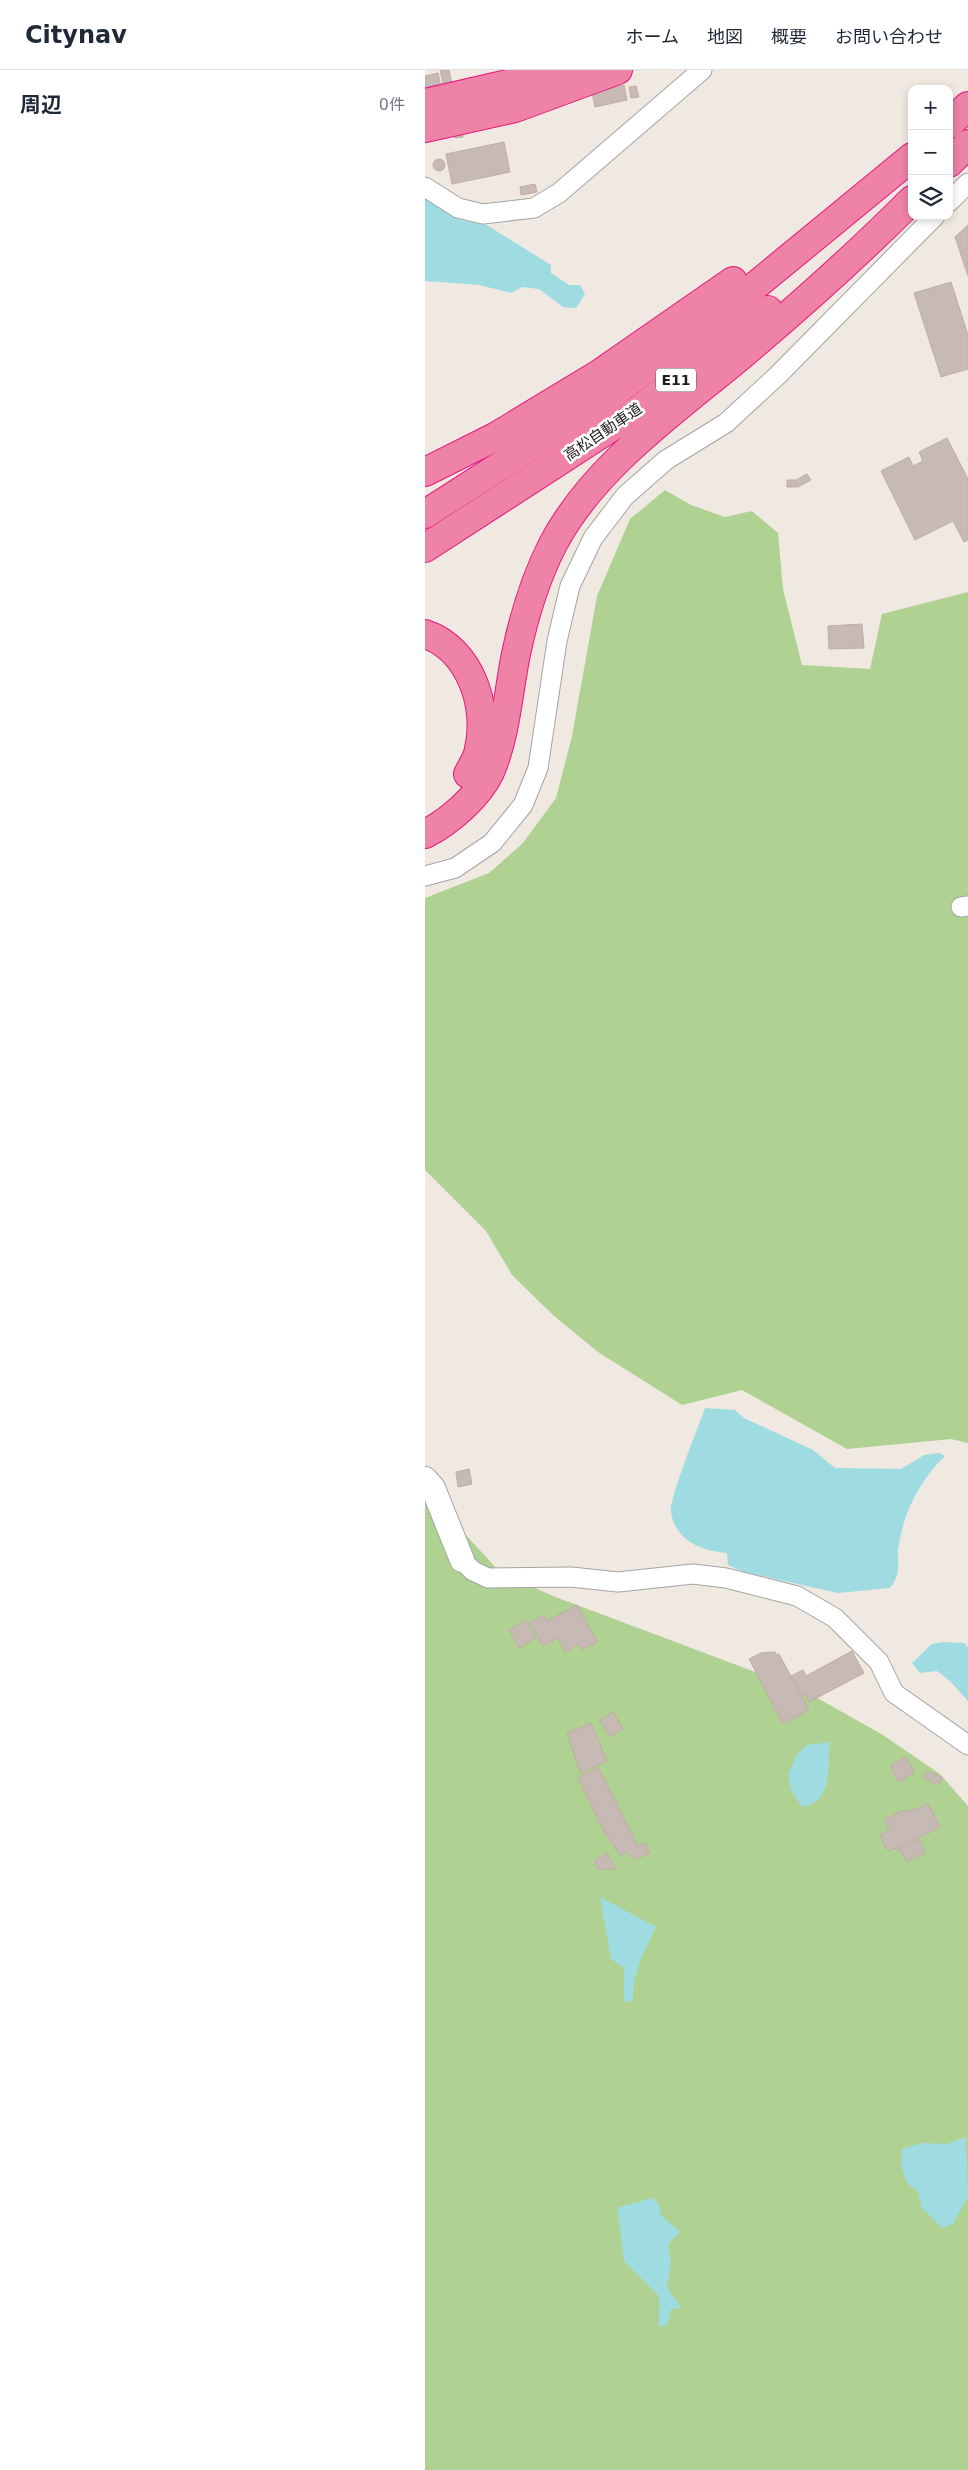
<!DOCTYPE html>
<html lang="ja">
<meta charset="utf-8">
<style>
:root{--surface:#fff;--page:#f6f6f7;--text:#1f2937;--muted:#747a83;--line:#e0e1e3}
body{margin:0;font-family:"DejaVu Sans","Noto Sans JP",sans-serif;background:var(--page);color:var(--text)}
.controls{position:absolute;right:15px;top:15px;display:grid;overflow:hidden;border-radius:10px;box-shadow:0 2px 8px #0003}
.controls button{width:45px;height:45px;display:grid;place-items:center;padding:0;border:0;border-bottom:1px solid var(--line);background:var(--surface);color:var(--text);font:25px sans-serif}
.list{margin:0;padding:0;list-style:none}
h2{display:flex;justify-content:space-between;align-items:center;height:65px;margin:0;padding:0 20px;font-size:21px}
h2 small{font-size:16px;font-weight:400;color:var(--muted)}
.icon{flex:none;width:28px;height:28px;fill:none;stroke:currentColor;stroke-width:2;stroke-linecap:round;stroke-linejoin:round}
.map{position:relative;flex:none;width:543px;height:2400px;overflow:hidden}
header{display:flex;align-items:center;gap:30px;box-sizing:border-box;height:70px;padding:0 25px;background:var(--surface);border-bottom:1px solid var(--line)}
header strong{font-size:24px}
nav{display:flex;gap:28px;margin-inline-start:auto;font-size:18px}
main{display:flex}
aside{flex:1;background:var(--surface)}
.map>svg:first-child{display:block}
.forest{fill:#afd293}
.water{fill:#9edce1}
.building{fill:#c7bab5;stroke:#c2aca3}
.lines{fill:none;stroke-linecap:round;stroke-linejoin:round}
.minor-casing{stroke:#a4a4a4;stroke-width:21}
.tertiary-casing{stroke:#a4a4a4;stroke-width:26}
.motorway-casing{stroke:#e7157e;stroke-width:30}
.minor{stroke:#fff;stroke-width:19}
.tertiary{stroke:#fff;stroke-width:24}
.motorway{stroke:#ee82a7;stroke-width:28}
.labels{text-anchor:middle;stroke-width:5;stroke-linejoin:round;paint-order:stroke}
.shield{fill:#fff;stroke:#616161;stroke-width:1}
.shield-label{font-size:14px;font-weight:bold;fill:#1d1d1d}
.street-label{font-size:15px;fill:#1d1d1d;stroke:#fff}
</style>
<header>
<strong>Citynav</strong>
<nav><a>ホーム</a><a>地図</a><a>概要</a><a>お問い合わせ</a></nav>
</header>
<main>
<aside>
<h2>周辺<small>0件</small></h2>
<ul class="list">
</ul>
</aside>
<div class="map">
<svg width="543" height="2400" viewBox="0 0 543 2400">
<rect width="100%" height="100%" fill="#efe9e2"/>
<g class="forest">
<path d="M240,420l26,15 34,12 27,-6 26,22 5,56 19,76 68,4 12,-55 86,-22v851l-17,-4 -104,10 -105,-59 -60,15 -84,-53 -44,-36 -42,-41 -26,-44 -61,-61v-272l64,-25 34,-30 33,-45 16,-62 25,-140 33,-77z"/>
<path d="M0,1421l76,82 52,23 250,94 80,45 57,39 28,32v664h-543z"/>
</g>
<g class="water">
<path d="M0,129l35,21 25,4 66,41v8l18,12h11l5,9 -9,14 -13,-1 -24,-18 -17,-2 -11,6 -32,-8 -54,-4z"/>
<path d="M280,1338l30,2 9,8 69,32 22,18 66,1 23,-14 16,-2 5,3c-24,23 -41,55 -46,88 -4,20 5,25 -9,44l-52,5 -94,-21 -16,-7 -1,-12c-26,-2 -53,-13 -56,-42 -2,-11 28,-86 34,-103z"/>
<path d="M517,1572l22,1 4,4v54l-17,-19 -14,-11 -17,2 -8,-10 20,-19z"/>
<path d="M405,1672c-3,24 4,60 -28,65l-11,-17 -3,-15 8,-19 11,-11z"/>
<path d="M175,1827l56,30c-12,24 -24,47 -23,73l-9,2v-34l-13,-9z"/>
<path d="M541,2067l2,60 -15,27 -11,4 -20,-20 -4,-16 -12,-10 -5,-18 1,-15 20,-6 25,1z"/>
<path d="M227,2128l7,7 2,10 19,17 -12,12 3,18 -4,25 14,21 -10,1 -4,16 -8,2v-31l-35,-35 -7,-53z"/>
</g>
<g class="building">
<path d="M15,0h9l14,67 -8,1z"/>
<path d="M13,3l13,60 -26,6v-63z"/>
<path d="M199,15l3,15 -32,7 -3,-15z"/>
<path d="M211,16l3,11 -8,1 -2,-11z"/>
<path d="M79,72l6,30 -58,12 -6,-30z"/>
<circle cx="14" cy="95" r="6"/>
<path d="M110,114l2,8 -16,3 -1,-8z"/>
<path d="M543,155v51l-13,-39z"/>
<path d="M526,212l17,53v34l-27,8 -27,-84z"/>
<path d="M522,368l21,41v61l-4,2 -11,-21 -38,19 -34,-69 28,-14 4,9 10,-5 -4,-9z"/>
<path d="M382,404l4,6 -13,7h-11v-7h9z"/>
<path d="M437,554l2,24 -35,1 -1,-23z"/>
<path d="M44,1399l3,15 -14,3 -2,-15z"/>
<path d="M152,1535l20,37 -15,8 -3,-6 -14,8 -7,-14 -15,8 -13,-24 14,-7 3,6z"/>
<path d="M101,1550l10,18 -17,10 -10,-18z"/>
<path d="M427,1581l12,22 -55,29 -4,-8 -4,1 -10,-19 12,-6 3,6z"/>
<path d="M350,1582l2,3 2,-1 30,56 -26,14 -34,-65 12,-6z"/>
<path d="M188,1642l10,17 -13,8 -10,-17z"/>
<path d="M166,1653l16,38 -27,12 -13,-40z"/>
<path d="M481,1687l9,16 -17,9 -7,-14 2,-1 -1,-3z"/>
<path d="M173,1697l40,79 8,-3 3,11 -15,5 -8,-7 -6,3 -16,-24 -26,-53z"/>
<path d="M502,1701l15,6 -4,8 -14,-7z"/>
<path d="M503,1733l12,24 -44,23 -1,-2 -7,3 -8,-15 9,-7 -5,-9 17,-9 13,-1z"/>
<path d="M493,1768l8,14 -19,10 -8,-14z"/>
<path d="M182,1783l9,16h-18l-4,-8z"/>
</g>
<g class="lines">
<defs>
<g id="minor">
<path d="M0,117l33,21 25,6 51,-6 25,-15 143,-123"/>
<path d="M524,132l19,-19"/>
<path d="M0,806l30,-8 37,-25 31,-38 15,-37 19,-127 13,-55 23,-48 32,-42 41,-36 60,-37 52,-48 157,-159"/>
<path d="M536,837l7,-1"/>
<path d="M37,1490l11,11 15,7 83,-1 47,5 75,-8 33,4 71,18 38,22 44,44 15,31 74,52"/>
</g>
<path id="tertiary" d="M0,1409l8,9 29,72"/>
<g id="motorway">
<path d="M0,33l143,-33"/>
<path d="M524,54l19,-18"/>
<path d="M0,58l90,-20 103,-38"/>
<path d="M524,93l19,-19"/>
<path d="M0,402l70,-35 104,-63 134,-93"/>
<path d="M0,444l183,-117 125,-93 179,-147"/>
<path d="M0,478l213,-138 130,-100"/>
<path d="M0,564c45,15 64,72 54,115 -1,9 -7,17 -11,25"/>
<path d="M0,764c24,-12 54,-38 65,-62 16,-37 18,-79 26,-118 8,-38 19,-75 37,-110 41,-78 123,-134 190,-190 58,-49 115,-100 169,-154"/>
</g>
</defs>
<use href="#minor" class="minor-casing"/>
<use href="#tertiary" class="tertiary-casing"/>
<use href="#motorway" class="motorway-casing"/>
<use href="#minor" class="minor"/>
<use href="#tertiary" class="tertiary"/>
<use href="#motorway" class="motorway"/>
</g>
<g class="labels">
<rect class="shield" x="231" y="298.5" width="40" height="23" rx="4"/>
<g class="shield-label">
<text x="251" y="315">E11</text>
</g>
<g class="street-label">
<text transform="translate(178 362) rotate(-34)" y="5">高松自動車道</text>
</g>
</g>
</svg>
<div class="controls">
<button>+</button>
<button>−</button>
<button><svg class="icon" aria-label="layers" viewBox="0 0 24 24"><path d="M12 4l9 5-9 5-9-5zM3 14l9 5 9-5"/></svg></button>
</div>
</div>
</main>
